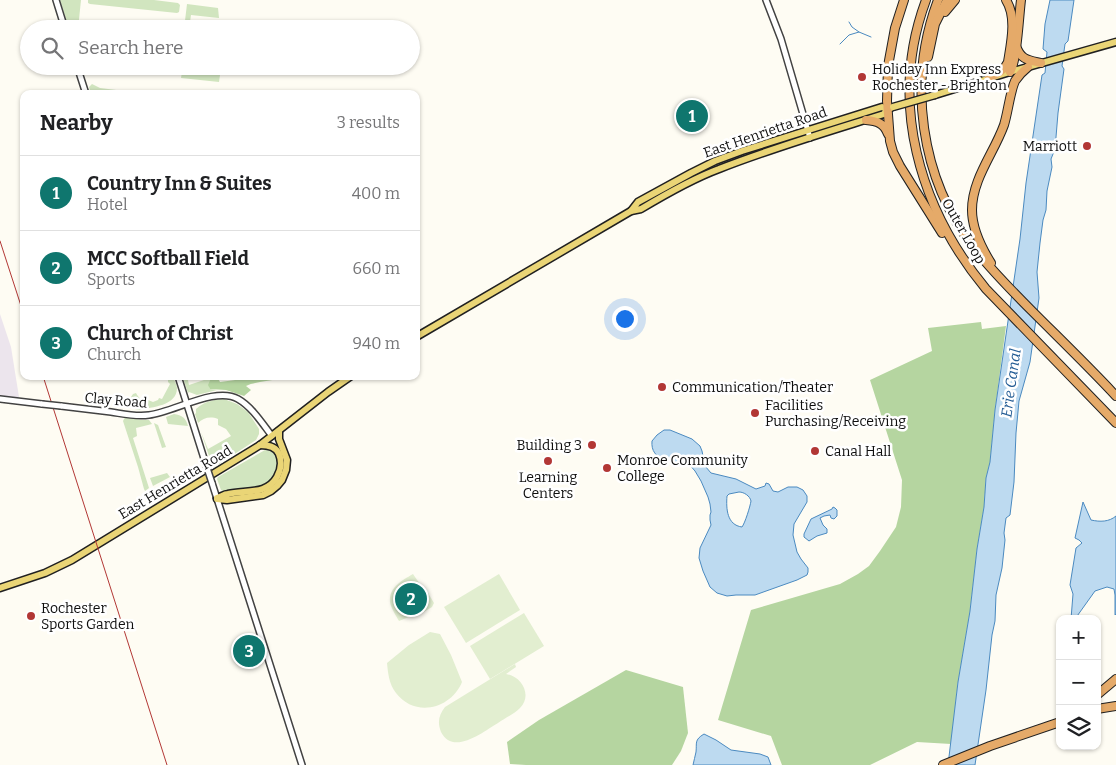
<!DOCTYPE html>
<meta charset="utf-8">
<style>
:root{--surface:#fff;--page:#f2f2f2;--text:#202124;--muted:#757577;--line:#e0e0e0;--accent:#0f766e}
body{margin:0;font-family:Bitter,serif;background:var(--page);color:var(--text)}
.controls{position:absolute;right:15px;bottom:15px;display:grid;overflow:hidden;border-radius:10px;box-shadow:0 1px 4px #0004}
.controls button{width:45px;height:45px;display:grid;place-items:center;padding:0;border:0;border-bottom:1px solid var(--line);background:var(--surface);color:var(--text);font:25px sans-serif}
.you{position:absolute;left:624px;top:318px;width:18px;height:18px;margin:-12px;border:4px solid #fff;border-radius:50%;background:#1a73e8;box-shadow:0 0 0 8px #1a73e833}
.badge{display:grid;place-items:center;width:32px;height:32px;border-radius:50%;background:var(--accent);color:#fff;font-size:16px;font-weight:700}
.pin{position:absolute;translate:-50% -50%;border:2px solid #fff;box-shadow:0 1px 5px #0006}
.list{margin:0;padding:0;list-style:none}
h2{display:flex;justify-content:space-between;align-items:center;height:65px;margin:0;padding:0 20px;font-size:21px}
h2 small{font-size:16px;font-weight:400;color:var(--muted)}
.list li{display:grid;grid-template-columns:32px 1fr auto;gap:15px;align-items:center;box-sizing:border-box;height:75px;padding:0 20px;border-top:1px solid var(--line)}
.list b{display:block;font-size:19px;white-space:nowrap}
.list p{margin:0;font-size:16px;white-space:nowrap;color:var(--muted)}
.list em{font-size:16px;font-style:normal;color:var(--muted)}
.icon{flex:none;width:28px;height:28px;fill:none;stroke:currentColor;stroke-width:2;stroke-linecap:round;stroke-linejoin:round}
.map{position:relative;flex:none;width:1116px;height:765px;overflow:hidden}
.search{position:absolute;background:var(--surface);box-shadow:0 1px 4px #0004;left:20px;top:20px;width:400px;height:55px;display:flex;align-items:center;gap:12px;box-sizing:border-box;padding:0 18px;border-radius:28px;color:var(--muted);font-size:19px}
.panel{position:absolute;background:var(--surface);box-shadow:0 1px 4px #0004;left:20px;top:90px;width:400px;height:290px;border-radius:10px}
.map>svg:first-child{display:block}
.industrial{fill:#ece5ed}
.green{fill:#d1e5bf}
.forest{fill:#b5d5a0}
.pitch{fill:#e2eed0}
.water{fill:#bddaf0;stroke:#4b8ac0;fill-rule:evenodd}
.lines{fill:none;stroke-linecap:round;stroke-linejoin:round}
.stream{stroke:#4b8ac0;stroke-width:1}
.tertiary-casing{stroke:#424242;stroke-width:8}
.primary-casing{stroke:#202020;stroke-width:9}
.motorway-casing{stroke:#202020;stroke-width:10}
.tertiary{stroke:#fff;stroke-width:5}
.primary{stroke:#ead576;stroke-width:6}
.motorway{stroke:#e5aa69;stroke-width:8}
.rail{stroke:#b23735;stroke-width:1}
.tertiary-bridge-casing{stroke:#424242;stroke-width:8;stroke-linecap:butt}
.primary-bridge-casing{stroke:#202020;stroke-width:9;stroke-linecap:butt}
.tertiary-bridge{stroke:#fff;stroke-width:5}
.primary-bridge{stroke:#ead576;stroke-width:6}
.poi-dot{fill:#b23735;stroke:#fff;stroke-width:2}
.labels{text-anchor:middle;stroke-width:5;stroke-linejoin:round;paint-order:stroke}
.poi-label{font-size:14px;fill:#0f0f0f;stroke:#fff;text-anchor:start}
.street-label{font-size:14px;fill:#0f0f0f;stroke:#fff}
.water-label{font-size:15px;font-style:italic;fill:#255d95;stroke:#fff}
</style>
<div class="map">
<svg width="1116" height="765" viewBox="0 0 1116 765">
<rect width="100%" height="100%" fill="#fefcf3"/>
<path class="industrial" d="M0,314l11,33 8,50 -4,1 -15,-2z"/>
<g class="green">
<path d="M60,0h21l-3,29h-9z"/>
<path d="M88,0h66l24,3 2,2 -1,7 -2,1 -87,-9 -2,-1z"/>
<path d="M187,4l31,4 1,10 -28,-3 -2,14h-5z"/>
<path d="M183,66h29v8l8,1 -1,7 -38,-4z"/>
<path d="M92,84l8,4 49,6h-58l-2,-7z"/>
<path d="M168,376h5c1,4 4,9 4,12 0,18 -25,19 -38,22l-4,-1 -4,-12 2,-3 3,-1c2,4 6,9 12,9v-2l5,2 5,-2 1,-2 3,1 8,-15 -2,-2z"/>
<path d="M184,376h3l2,9 24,-8 -4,9 1,3 7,1 -20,5 -8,-3 -1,1 -5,-15z"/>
<path d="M224,399l13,5 11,8 11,17v5l-3,6 -43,28 -12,-36 7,17 23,-13 -5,-7 -8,-4v-6c-8,-3 -15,-1 -20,4l-3,-9 1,-1v-4c9,-8 17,-9 28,-10z"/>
<path d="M174,414c8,1 12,4 14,12l-20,-2 -2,-7z"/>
<path d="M125,417l17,3h7l3,4 -16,4 1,8 -4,2 16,50 -4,3 -1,-2 -6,-22 -15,-46z"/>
<path d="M154,423l4,2 8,22 -4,1z"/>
<path d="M265,450l8,1 4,5 1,13 -4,10 -10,8 -39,5 -4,-2 -4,-11 1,-2z"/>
<path d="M167,473l3,4 -17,9 -3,-8z"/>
</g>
<g class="forest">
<path d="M981,322l1,7 24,-3 -11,84 -5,52 -4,16 -2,29 -7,42 -7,62 -12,71 -7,62 -34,-2 -47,23h-88l-11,-29 -53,-16 33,-110 89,-26 18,-10 11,-8 11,-15 16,-24 5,-20 1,-27 -32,-100 62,-29 -4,-23z"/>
<path d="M212,376h5l3,6 46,-6h13l-1,3c-10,2 -23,3 -32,7l5,4 -7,6 -18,-6 -16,-1 -2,-4z"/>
<path d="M626,670l57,17 5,46 -7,18 -9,14h-146l-16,-1 -3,-22 32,-22z"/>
</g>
<g class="pitch">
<path d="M413,574l13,19h2l6,10 -2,4 -10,6 -1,-1 -22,9c-3,-5 -6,-10 -8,-15 -5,-17 10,-25 22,-32z"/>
<path d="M499,574l21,36 -54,33 -22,-36z"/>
<path d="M524,613l20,33 -54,33 -20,-33z"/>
<path d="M430,632l10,2 11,21 11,27c-11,27 -47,36 -66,11 -7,-9 -8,-20 -9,-30l22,-18z"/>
<path d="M515,664l1,3 -10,7c15,2 27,21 14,34 -6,6 -15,10 -22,15 -15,9 -45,33 -57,9 -4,-10 -2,-17 4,-25z"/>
</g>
<g class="water">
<path d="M1050,0h24l-6,41 -3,3 -3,22 2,3 -6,44 -3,36 -4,10 1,8 -5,24 -1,19 -3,10 -3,23 -3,29 2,26 -9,64 -11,39 -3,32 -2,49 -4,33 -4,3 -2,15 1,7 -3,28 -6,27 -1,26 -3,14 -6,55 -11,75h-27l10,-83 12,-71 7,-62 7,-42 2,-29 4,-16 5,-52 25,-171 6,-56 16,-108 3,-2 2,-21 -4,-3 2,-25z"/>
<path d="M664,430h6l22,9 8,7 2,5 3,15 6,7 25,6 20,10 9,-3 1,-3 3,1 4,7 5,1 10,-5h9l6,3 4,6v6l-13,22 -1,11 4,17 4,7 7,9v4l-1,3 -10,5 -42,15h-19l-9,1 -10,-3 -7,-6 -7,-16 -4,-13 1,-10 11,-23 -1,-5v-5l1,-3 -1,-8 -2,-7 -7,-16 -6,-10 -7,-8c-15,0 -38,-2 -36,-22l5,-6zM739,492c5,0 11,4 12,9 -1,6 -6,22 -9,26 -15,-2 -16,-18 -15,-31l2,-2z"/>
<path d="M1083,502l8,18c9,2 18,2 25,-4v98l-1,1v-20l-1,-6 -7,-2 -12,4 -20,28h-4l2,-25 -3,-9 6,-37 6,-5 -3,-3 -4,-2z"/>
<path d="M833,507l2,1 2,2v6l-3,3 -3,-1 -1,-3 -6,1 -4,2 3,7 4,4v4l-10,3 -8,5 -5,-4v-3l7,-15 21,-10z"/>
<path d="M704,734l12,6 15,10 29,4 8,3 3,8h-78c1,-4 2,-9 3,-13 1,-9 -2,-12 8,-18z"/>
</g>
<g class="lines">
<g class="stream">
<path d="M849,22l3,5 7,5"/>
<path d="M840,44l9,-9 10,-3 12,5"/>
</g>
<defs>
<g id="tertiary">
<path d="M56,0l9,29"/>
<path d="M766,0l15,39 29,99"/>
<path d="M77,66l9,28"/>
<path d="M178,376l29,92"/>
<path d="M0,399l42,5"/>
<path d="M61,406c17,2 34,4 50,6 13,2 25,5 38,3 25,-3 67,-29 89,-16 14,8 24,24 34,37"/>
<path d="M212,483l90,282"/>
</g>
<g id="primary">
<path d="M935,95l75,-23 106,-30"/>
<path d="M631,211l7,-9 53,-29 24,-12 27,-10 140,-44 5,2 4,-1"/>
<path d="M416,337l215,-126 10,-2c25,-15 51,-30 78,-40 53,-21 111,-38 165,-55l3,-5"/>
<path d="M217,498c4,-1 7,-4 11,-4 18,-4 39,1 49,-17 4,-7 5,-16 2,-23 -3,-8 -12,-9 -19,-9"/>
<path d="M217,499l10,1 36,-5 8,-4 6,-5 5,-6 4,-10 1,-10 -8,-21v-8"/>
<path d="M0,588l45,-15 27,-13 157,-96 31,-19 68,-53 23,-16"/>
</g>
<g id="motorway">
<path d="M904,0l-9,28 -7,38 -1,35 3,40 3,11 7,14 42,67"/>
<path d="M926,0c-38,102 -7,208 60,289l130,134"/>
<path d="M938,0c-31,82 -18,178 36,248 18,23 39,44 59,64 28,28 56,55 83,84"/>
<path d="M945,12l10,-12"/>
<path d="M1016,46c5,14 12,14 25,17"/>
<path d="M928,57l7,-33 12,-24"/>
<path d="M1010,72c7,-11 9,-57 11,-72"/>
<path d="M989,78c8,-4 15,-7 19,-16 3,-19 9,-45 -2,-62"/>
<path d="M866,120c11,1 18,3 22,14"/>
<path d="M991,263c-10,-16 -19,-34 -19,-53 0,-31 22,-57 32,-85 4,-13 6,-33 11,-44 4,-6 8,-10 13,-14"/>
<path d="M1097,695l19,-16"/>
<path d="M1097,709l19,-3"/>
<path d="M943,765l47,-19 70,-24"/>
</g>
</defs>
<use href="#tertiary" class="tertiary-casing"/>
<use href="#primary" class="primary-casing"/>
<use href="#motorway" class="motorway-casing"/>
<use href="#tertiary" class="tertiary"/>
<use href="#primary" class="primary"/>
<use href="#motorway" class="motorway"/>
<g class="rail">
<path d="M0,241l24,74"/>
<path d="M43,376l124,389"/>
</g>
<defs>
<g id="tertiary-bridge">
<path d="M42,404l19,2"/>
<path d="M207,468l5,15"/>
</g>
<path id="primary-bridge" d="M893,107l42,-12"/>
</defs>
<use href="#tertiary-bridge" class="tertiary-bridge-casing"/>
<use href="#primary-bridge" class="primary-bridge-casing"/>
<use href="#tertiary-bridge" class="tertiary-bridge"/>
<use href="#primary-bridge" class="primary-bridge"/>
</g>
<g class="poi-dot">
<circle cx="862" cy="77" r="5"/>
<circle cx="1087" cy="146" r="5"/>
<circle cx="662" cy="387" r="5"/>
<circle cx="755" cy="413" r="5"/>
<circle cx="592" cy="445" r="5"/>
<circle cx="815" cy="451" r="5"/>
<circle cx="548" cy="461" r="5"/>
<circle cx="607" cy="468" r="5"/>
<circle cx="31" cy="616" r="5"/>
</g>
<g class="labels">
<g class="poi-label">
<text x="872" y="74">Holiday Inn Express<tspan x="872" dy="16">Rochester - Brighton</tspan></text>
<text x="1077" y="151" text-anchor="end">Marriott</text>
<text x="672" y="392">Communication/Theater</text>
<text x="765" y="410">Facilities<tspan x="765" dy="16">Purchasing/Receiving</tspan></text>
<text x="582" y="450" text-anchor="end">Building 3</text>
<text x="825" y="456">Canal Hall</text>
<text x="617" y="465">Monroe Community<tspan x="617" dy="16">College</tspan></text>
<text x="548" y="482" text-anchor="middle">Learning<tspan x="548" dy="16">Centers</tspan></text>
<text x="41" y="613">Rochester<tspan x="41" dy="16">Sports Garden</tspan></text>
</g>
<g class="street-label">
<text transform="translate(765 132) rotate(-19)" y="5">East Henrietta Road</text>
<text transform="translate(964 231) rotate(60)" y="5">Outer Loop</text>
<text transform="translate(116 400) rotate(5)" y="5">Clay Road</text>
<text transform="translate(175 482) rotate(-31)" y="5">East Henrietta Road</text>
</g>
<g class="water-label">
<text transform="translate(1011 383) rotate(-82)" y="5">Erie Canal</text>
</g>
</g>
</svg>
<div class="controls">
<button>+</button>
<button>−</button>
<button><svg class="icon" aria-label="layers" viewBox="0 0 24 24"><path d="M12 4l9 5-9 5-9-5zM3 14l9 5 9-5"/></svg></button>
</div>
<div class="you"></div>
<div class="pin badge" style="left:692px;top:116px">1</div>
<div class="pin badge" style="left:411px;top:599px">2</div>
<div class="pin badge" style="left:249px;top:651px">3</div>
<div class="search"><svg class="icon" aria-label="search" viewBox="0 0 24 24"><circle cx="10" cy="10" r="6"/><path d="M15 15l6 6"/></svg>Search here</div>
<section class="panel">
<h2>Nearby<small>3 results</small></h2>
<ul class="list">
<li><span class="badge">1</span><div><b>Country Inn &amp; Suites</b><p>Hotel</p></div><em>400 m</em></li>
<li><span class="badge">2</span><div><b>MCC Softball Field</b><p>Sports</p></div><em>660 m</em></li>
<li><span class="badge">3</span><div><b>Church of Christ</b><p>Church</p></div><em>940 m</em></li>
</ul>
</section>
</div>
